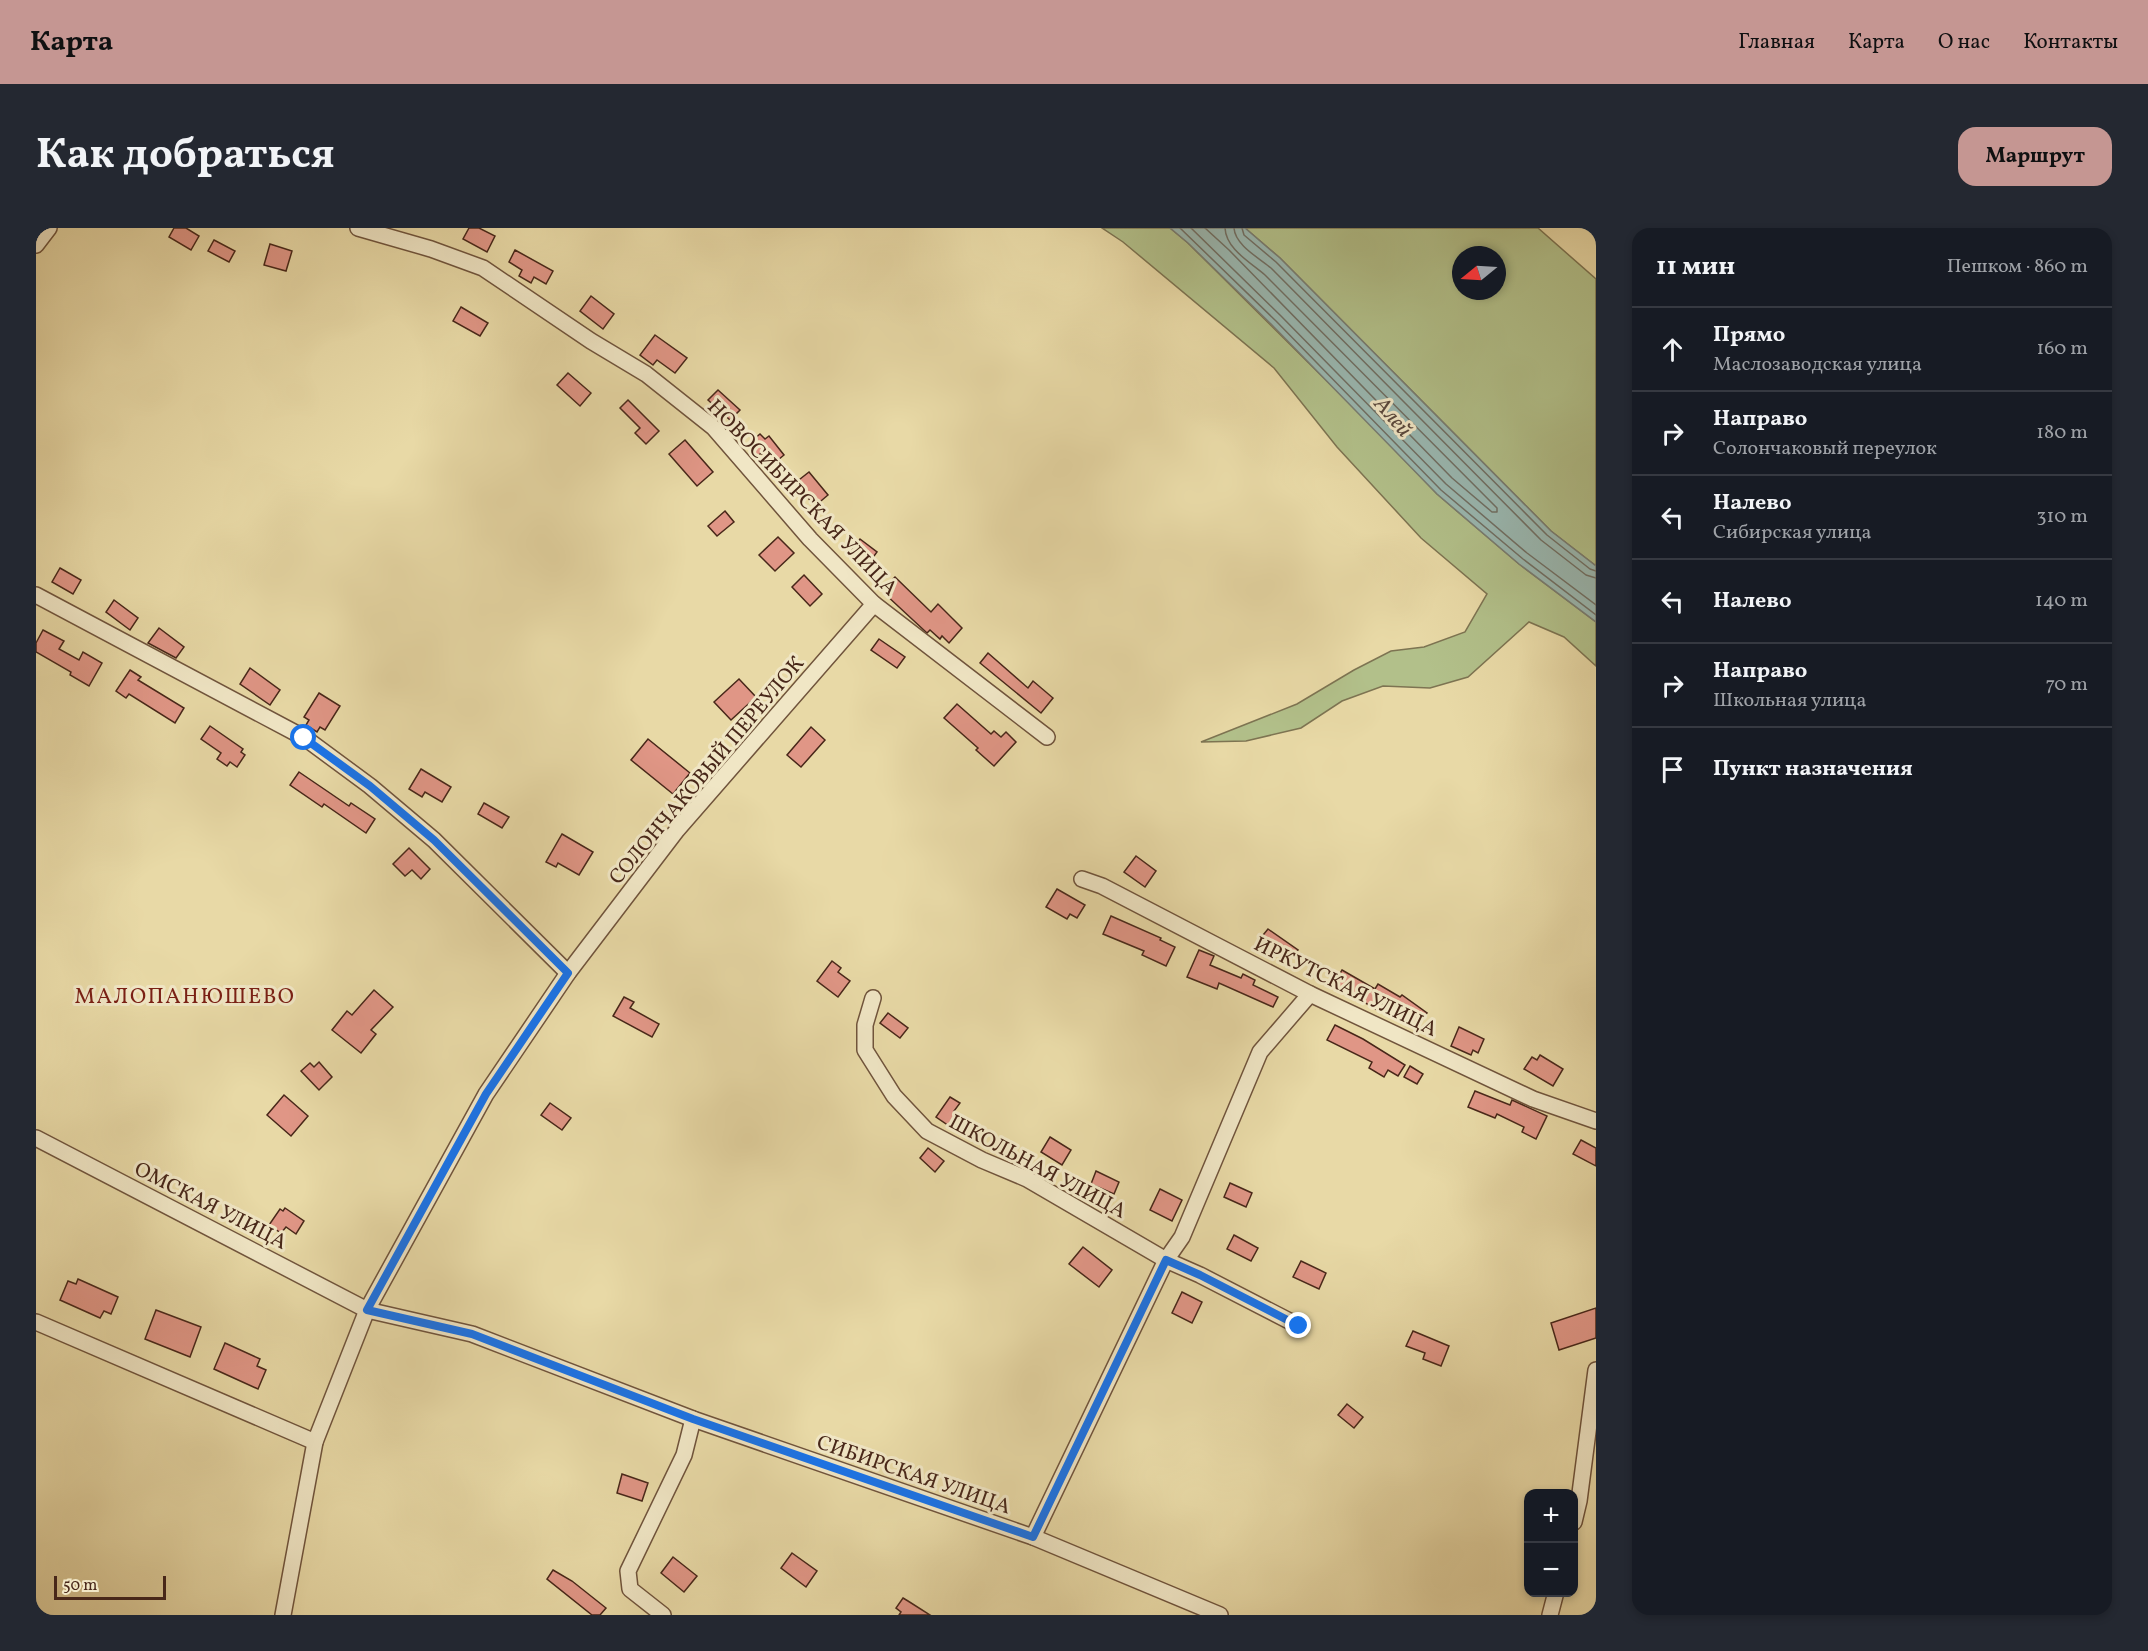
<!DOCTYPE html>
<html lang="ru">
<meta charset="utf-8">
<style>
:root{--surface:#171b24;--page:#242831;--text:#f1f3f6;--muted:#9ea1a6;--line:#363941;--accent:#c59692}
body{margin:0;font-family:Vollkorn,serif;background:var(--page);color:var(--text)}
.controls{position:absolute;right:18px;bottom:18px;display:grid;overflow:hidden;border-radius:12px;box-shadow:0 3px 9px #0003}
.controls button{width:54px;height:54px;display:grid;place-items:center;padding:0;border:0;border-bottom:2px solid var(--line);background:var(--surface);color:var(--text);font:30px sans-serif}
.compass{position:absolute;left:1416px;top:18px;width:54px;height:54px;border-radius:50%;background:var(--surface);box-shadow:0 3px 9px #0003;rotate:252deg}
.scale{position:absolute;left:18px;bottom:15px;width:112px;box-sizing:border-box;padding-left:6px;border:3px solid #482719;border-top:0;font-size:16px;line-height:21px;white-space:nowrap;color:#482719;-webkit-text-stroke:4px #f0e6c5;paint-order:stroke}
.stop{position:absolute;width:18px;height:18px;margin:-14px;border:4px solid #1a73e8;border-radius:50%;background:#fff}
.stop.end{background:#1a73e8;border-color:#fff;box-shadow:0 2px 6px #0008}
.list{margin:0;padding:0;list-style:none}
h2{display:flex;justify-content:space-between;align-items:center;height:78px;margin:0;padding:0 24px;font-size:26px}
h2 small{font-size:20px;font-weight:400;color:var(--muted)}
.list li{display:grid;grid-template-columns:39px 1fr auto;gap:18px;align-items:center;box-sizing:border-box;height:84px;padding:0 24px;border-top:2px solid var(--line)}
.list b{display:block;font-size:22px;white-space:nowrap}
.list p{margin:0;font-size:20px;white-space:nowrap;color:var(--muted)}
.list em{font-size:20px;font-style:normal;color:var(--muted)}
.icon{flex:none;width:33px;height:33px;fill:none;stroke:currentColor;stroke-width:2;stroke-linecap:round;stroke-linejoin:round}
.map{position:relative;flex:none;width:1560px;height:1387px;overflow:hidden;border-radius:18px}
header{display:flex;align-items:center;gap:36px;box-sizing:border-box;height:84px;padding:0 30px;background:var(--accent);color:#111}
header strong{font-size:28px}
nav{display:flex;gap:33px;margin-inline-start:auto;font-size:21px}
.intro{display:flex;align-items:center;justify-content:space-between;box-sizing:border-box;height:144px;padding:0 36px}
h1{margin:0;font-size:42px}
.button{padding:15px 27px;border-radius:18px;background:var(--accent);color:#111;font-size:21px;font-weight:700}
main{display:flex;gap:36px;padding:0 36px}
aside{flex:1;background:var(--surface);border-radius:18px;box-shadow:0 3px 9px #0003}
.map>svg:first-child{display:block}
.green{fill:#b2c08a;stroke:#7d7452;stroke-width:1.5;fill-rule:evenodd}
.water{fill:#9ab8b1;stroke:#797e74;stroke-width:1.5}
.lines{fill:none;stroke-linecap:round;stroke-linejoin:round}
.shore{stroke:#717065;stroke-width:1.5}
.building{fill:#e09686;stroke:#482719;stroke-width:1.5}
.minor-casing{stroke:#70543c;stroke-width:18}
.minor{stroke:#f0e6c5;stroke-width:15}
.route{stroke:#1a73e8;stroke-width:8}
.labels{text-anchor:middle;stroke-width:6;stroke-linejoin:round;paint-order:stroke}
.street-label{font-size:21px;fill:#482719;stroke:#f0e6c5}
.water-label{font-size:22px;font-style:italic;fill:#5c4b3f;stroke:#f0e6c5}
.neighbourhood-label{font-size:22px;letter-spacing:1.5px;fill:#7a1f14;stroke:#f0e6c5}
</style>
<header>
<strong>Карта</strong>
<nav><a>Главная</a><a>Карта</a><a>О нас</a><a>Контакты</a></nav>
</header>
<div class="intro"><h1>Как добраться</h1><a class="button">Маршрут</a></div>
<main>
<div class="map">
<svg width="1560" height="1387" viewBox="0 0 1560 1387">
<rect width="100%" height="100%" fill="#e8d9a6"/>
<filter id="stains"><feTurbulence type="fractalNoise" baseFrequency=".00333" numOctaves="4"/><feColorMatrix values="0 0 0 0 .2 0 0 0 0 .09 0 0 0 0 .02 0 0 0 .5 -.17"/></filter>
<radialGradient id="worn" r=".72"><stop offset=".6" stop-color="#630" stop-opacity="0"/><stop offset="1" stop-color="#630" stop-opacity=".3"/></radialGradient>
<g class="green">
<path d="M1066,0h68l18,15 177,176 72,75 82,70 77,58v44l-32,-29 -35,-15 -61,55 -38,11 -47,-2 -41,15 -41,27 -55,13 -45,1 96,-38 57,-34 37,-19 33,-4 41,-15 22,-38 -66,-56 -84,-91 -63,-79 -151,-126z"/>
<path d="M1209,0h293l58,51v287l-45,-35 -271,-273zM1425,27h36v36h-36z"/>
</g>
<path class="water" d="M1134,0h75l35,30 271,273 45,35v56l-77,-58 -82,-70 -165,-169 -84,-82z"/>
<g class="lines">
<g class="shore">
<path d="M1144,0l96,93 165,169 82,69 73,56"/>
<path d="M1155,0l90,88 165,168 81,69 69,52"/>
<path d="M1169,0l24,22 223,228 40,34h5v-4l-232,-233c-15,-13 -39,-26 -40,-47"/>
<path d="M1198,0c1,17 25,30 37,40l270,272 45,35 10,3"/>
<path d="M1206,0l2,7 32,27 271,273 43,34 6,2"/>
</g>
</g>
<g class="building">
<path d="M138,0h12l13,8 -8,14 -22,-13z"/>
<path d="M433,0h10l16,8 -8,16 -24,-13z"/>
<path d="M178,12l21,11 -6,11 -21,-11z"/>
<path d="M234,16l22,7 -6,20 -22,-6z"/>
<path d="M479,22l38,21 -7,13 -12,-7 -3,6 -12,-7 3,-6 -13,-8z"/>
<path d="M555,68l23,18 -11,15 -23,-18z"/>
<path d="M425,79l27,16 -8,13 -27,-15z"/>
<path d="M619,107l32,23 -12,15 -18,-13 -4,5 -13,-10z"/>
<path d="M532,145l23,20 -11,13 -23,-21z"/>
<path d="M682,162l22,20 -10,10 -22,-20z"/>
<path d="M592,172l31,31 -13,13 -11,-11 5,-5 -20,-20z"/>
<path d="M724,206l5,5 4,-3 15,19 -12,10 -11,-12 -4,4 -10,-12z"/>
<path d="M649,212l28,32 -16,14 -28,-32z"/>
<path d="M773,244l19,23 -13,11 -20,-23z"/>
<path d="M689,283l9,11 -17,14 -9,-10z"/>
<path d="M742,309l16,16 -19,18 -16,-16z"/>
<path d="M824,311l17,13 -11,15 -17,-13z"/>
<path d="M24,340l21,12 -8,14 -21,-12z"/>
<path d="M768,347l18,19 -12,12 -18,-19z"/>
<path d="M859,349l36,35 7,-8 24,24 -13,15 -7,-7 -2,3 -10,-9 -3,3 -42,-39 2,-3 -3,-3z"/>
<path d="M78,372l24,18 -8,12 -24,-18z"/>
<path d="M123,400l25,19 -8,11 -28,-15z"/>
<path d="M7,402l21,11 -5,8 20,11 4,-8 19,11 -13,23 -19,-11 1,-3 -35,-20v-9z"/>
<path d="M843,411l26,18 -8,11 -26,-18z"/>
<path d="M952,425l40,35 5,-7 20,17 -12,15 -61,-50z"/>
<path d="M214,440l30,22 -10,15 -30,-21z"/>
<path d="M94,442l11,7 -3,3 46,28 -9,15 -46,-29 -3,4 -10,-7z"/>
<path d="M703,451l17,18 -25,23 -17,-18z"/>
<path d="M283,465l21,13 -15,24 -5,-3 -3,5 -11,-7 3,-5 -5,-3z"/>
<path d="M921,476l34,30 3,-3 7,6 5,-5 10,10 -22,24 -18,-16 2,-2 -34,-30z"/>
<path d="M174,498l33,23 -2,3 4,3 -8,12 -7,-5 -3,4 -10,-7 4,-6 -20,-14z"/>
<path d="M775,499l14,13 -24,27 -14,-12z"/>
<path d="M612,511l42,34 -17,21 -42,-34z"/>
<path d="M385,541l30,18 -9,15 -17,-10 -3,5 -13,-8z"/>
<path d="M263,544l50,34 2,-3 24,16 -9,14 -42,-29 -2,3 -32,-22z"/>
<path d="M448,575l25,14 -7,11 -24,-14z"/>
<path d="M526,606l31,18 -14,23 -21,-12 -2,4 -10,-5z"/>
<path d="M373,620l21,21 -9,10 -9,-9 -7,6 -12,-12z"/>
<path d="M1100,628l20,15 -11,16 -21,-15z"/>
<path d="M1021,661l28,16 -8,13 -7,-4 -3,5 -21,-12z"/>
<path d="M1075,688l50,22 -1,2 15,7 -9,19 -24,-11 2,-4 -41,-17z"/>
<path d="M1232,701l30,21 -9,12 -12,-9 -3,6 -10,-7 4,-5 -9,-7z"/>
<path d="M1163,722l15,6 -4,9 31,13 2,-4 12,6 -2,5 25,12 -5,10 -54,-24 -2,6 -30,-12z"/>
<path d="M796,733l9,7 -3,4 12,9 -12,16 -21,-16z"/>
<path d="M1306,742l33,19 3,-5 22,13 2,-2 25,18 -11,15 -35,-25 -4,7 -43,-26z"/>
<path d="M338,762l19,17 -22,23 5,4 -15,19 -29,-23 15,-19 5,4z"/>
<path d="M588,769l10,5 -4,6 29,16 -7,13 -39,-21z"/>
<path d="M852,785l20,15 -8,10 -20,-15z"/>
<path d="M1299,797l28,14 42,26 -7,11 -10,-6 -4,7 -15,-9 3,-6 -45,-22z"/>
<path d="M1423,799l25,12 -6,14 -5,-3 -2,5 -20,-9z"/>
<path d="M1504,827l23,14 -10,17 -29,-17 8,-12 5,3z"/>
<path d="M283,834l13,15 -13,13 -18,-19 9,-8 4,4z"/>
<path d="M1374,838l13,8 -6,10 -13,-7z"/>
<path d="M1439,863l35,14 2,-5 35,16 -11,23 -14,-7 2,-5 -27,-13 -2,4 -27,-11z"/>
<path d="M248,867l24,21 -17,20 -24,-21z"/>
<path d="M914,869l10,6 -6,8 12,9 -8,12 -22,-15z"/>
<path d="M514,875l21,15 -9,12 -21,-15z"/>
<path d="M1014,909l21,13 -9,15 -21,-13z"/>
<path d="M1545,912l15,8v18l-23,-12z"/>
<path d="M892,920l16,13 -9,11 -15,-14z"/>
<path d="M1060,943l23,11 -5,12 -23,-10z"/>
<path d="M1194,955l22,10 -6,14 -22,-10z"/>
<path d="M1124,961l22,11 -10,21 -22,-11z"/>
<path d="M249,980l19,13 -8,13 -10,-7 -5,6 -12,-8 11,-16 3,2z"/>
<path d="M1198,1007l24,13 -7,13 -24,-12z"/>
<path d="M1047,1019l29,23 -13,17 -30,-23z"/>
<path d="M1265,1033l25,12 -7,16 -26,-12z"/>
<path d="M42,1051l40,18 -7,17 -7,-3 -4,7 -40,-18 8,-19 8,3z"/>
<path d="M1146,1064l20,10 -10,21 -20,-10z"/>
<path d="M1560,1080v30l-37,12 -8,-27z"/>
<path d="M120,1082l45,17 -11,30 -45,-18z"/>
<path d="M1377,1103l36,15 -8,20 -18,-7 2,-6 -19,-7z"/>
<path d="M189,1115l35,16 -3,7 9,4 -8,19 -44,-20z"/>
<path d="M1311,1176l16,13 -9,11 -16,-13z"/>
<path d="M586,1246l26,9 -6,18 -25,-8z"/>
<path d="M756,1325l25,18 -11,16 -25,-19z"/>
<path d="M637,1329l24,19 -13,16 -23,-19z"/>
<path d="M517,1342l19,11 34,27 -6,7h-8l-45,-36z"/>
<path d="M867,1370l5,3 22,14h-31l2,-3 -5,-4z"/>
</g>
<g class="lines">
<defs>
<g id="minor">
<path d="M322,0l73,21 52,19 108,73 55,33 68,54 96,111 64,65 173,133"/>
<path d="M0,17l13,-17"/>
<path d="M0,367l269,143 65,48 64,54 134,133"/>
<path d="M1046,651l20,7 208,108 223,105 63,22"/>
<path d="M837,770l-8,27v25l29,46 33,35 55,29 45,19 139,81 34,15 99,51"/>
<path d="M0,910l331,172 105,24 221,85 340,118 187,78"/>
<path d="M0,1094l279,120"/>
<path d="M1538,1294l5,-21 17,-131"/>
<path d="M997,1309l133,-277 16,-23 78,-185 50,-58"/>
<path d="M247,1387l32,-173 52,-132 119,-216 82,-121 109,-143 197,-226"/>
<path d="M627,1387l-33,-26 -2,-18 56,-116 9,-36"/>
<path d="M1514,1387l6,-23"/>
</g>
</defs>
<use href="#minor" class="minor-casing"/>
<use href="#minor" class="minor"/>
</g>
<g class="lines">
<path class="route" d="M268,510l66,48 64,54 134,133 -82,121 -119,216 105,24 221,85 340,118 133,-277 34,15 99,51"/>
</g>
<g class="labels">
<g class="street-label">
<text transform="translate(767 269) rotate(46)" y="7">НОВОСИБИРСКАЯ УЛИЦА</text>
<text transform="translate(670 542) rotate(-50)" y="7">СОЛОНЧАКОВЫЙ ПЕРЕУЛОК</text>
<text transform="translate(1310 758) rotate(26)" y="7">ИРКУТСКАЯ УЛИЦА</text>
<text transform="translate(1002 938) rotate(28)" y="7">ШКОЛЬНАЯ УЛИЦА</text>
<text transform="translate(175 977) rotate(27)" y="7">ОМСКАЯ УЛИЦА</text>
<text transform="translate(878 1246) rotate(19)" y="7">СИБИРСКАЯ УЛИЦА</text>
</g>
<g class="water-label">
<text transform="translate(1358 188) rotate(49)" y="8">Алей</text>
</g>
<g class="neighbourhood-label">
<text x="149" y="775">МАЛОПАНЮШЕВО</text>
</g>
</g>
<rect width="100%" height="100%" filter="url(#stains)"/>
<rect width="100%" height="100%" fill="url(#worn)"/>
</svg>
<div class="controls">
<button>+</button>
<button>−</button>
</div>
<svg class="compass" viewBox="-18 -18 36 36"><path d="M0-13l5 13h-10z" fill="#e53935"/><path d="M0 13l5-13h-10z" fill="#9ea1a6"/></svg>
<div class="scale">50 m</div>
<div class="stop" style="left:268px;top:510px"></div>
<div class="stop end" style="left:1263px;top:1098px"></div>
</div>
<aside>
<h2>11 мин<small>Пешком · 860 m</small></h2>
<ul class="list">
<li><svg class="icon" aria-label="ahead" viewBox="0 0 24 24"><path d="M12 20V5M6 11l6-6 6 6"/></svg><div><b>Прямо</b><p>Маслозаводская улица</p></div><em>160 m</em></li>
<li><svg class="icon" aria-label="right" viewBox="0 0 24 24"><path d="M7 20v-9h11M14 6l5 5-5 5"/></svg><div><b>Направо</b><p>Солончаковый переулок</p></div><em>180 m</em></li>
<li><svg class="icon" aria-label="left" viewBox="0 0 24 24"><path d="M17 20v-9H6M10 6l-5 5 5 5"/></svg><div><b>Налево</b><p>Сибирская улица</p></div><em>310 m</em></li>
<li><svg class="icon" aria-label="left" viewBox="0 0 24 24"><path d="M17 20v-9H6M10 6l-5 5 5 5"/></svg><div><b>Налево</b></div><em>140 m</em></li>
<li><svg class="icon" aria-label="right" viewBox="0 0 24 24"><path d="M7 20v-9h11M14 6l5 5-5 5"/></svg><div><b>Направо</b><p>Школьная улица</p></div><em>70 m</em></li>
<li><svg class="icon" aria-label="arrive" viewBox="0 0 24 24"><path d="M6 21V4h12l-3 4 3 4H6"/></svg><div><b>Пункт назначения</b></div></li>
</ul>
</aside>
</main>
